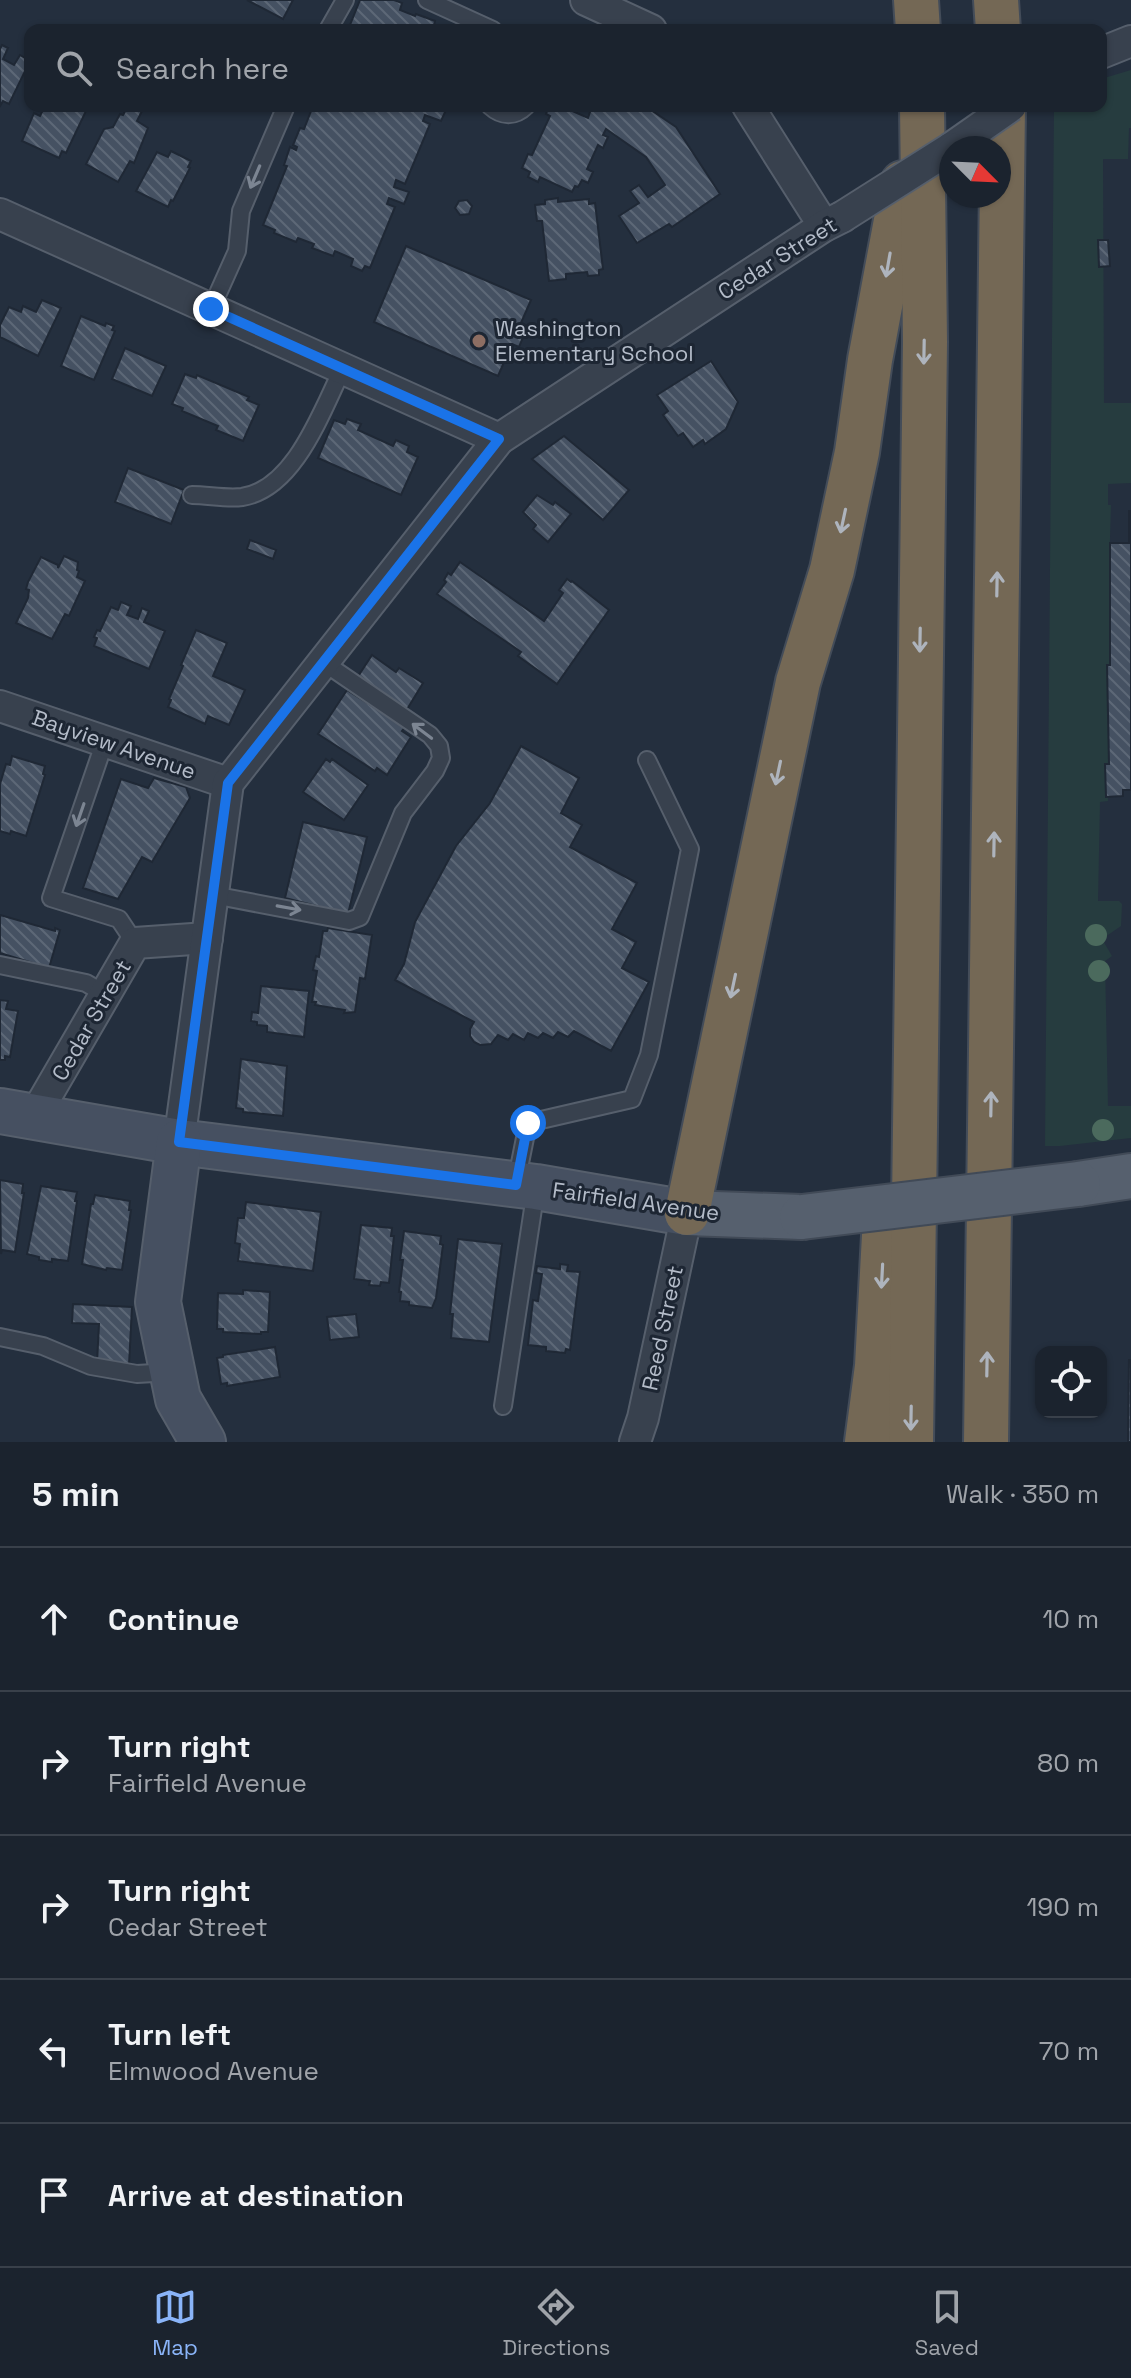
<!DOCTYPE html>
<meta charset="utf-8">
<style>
:root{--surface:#1b232e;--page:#242b36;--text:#f1f3f6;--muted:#a0a4aa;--line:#39404a;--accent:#8ab4f8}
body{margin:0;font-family:"Space Grotesk",sans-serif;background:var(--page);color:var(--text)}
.controls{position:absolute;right:24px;bottom:24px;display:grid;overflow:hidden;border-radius:16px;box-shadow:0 2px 6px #0004}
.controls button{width:72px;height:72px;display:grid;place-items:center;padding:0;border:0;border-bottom:2px solid var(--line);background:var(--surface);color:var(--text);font:40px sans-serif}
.compass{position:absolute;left:939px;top:136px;width:72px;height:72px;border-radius:50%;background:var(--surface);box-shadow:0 2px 6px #0004;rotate:114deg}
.stop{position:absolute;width:24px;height:24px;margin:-18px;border:6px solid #1a73e8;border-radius:50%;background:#fff}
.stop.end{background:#1a73e8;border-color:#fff;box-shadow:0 2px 8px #0008}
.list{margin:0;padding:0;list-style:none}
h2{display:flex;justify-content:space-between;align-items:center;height:104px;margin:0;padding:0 32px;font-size:34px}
h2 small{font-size:26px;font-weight:400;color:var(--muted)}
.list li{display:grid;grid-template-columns:52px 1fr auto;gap:24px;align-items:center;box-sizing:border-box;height:144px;padding:0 32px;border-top:2px solid var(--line)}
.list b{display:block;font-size:30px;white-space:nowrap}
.list p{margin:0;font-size:26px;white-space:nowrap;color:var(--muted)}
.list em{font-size:26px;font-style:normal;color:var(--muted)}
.icon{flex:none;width:44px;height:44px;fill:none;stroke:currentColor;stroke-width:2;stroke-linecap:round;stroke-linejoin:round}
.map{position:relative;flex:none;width:1131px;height:1442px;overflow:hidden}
.search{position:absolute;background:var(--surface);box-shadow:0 2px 6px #0004;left:24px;right:24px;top:24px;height:88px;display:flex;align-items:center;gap:20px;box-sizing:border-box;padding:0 28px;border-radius:16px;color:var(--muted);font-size:30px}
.sheet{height:824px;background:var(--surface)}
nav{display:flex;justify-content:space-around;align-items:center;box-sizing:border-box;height:112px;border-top:2px solid var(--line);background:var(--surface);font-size:22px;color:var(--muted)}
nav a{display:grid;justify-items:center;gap:4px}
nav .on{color:var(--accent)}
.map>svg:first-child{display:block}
.green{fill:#263c3f}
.building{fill:url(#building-back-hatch);stroke:#1f2835;stroke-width:2}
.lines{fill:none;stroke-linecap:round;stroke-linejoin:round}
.service-casing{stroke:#565f6c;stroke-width:20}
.minor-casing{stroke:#565f6c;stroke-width:34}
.secondary-casing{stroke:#565f6c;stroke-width:48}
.primary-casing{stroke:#414a57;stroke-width:48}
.motorway-casing{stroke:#434c59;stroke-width:48}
.service{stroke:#38414e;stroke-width:16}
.minor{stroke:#38414e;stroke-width:30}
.secondary{stroke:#465061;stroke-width:44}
.primary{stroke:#56606e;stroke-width:44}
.motorway{stroke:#746855;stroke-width:44}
.minor-bridge-casing{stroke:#565f6c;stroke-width:34;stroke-linecap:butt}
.primary-bridge-casing{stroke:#414a57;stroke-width:48;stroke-linecap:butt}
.minor-bridge{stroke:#38414e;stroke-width:30}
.primary-bridge{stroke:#56606e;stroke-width:44}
.tree{fill:#4b6a5d}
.oneway{stroke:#7c8592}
.oneway2{stroke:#aeb4bd}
.route{stroke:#1a73e8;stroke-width:10}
.education-dot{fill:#8d6e63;stroke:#1d2633;stroke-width:3}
.labels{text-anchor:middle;stroke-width:6;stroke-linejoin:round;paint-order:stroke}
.street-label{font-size:22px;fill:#b4bcc9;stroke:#1d2633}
.poi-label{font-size:22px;fill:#b4bcc9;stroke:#1d2633;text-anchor:start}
</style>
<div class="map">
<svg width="1131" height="1442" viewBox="0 0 1131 1442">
<defs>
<pattern id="building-back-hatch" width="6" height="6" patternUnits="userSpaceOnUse" patternTransform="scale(2)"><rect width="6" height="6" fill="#455162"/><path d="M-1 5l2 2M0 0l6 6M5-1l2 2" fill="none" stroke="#5d6877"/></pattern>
</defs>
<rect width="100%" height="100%" fill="#242f3e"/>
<path class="green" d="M1131,70v58h-2l-1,31h-25l1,244h27v80l-23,1v21h3l-2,66 3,93 -4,1 3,102h-4l1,34 -8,1 -2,99h21l3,3 -1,22 -19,13 10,17 -7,5 3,145h23v32l-71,8h-15l9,-1038 47,-2v-27z"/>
<g class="building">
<path d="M247,0h46l-10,19z"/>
<path d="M360,0h34l8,3 -2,7 15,6 1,-2 19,7 -1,5 9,4h-95z"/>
<path d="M2,45l6,3 -5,11 11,6 6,-10 10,6 -21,43 -6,-3 -3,5v-57z"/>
<path d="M45,106h38l-2,3 5,2 -20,42 -4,-2 -3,7 -37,-17 12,-28 6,3z"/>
<path d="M128,106h8l7,3 -6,12 11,7 -14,35 -4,-2 -12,21 -32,-18 18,-35 9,-2 7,-13 3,1z"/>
<path d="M313,106h123l10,4 -5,11 -16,-6 -2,6 7,3 -25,60 -9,-4 -2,7 15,5 -5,12 -15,-6 -2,6 8,3 -25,61 -5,-2 -3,5 -11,-5 2,-7 -18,-8 -2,5 -21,-8 2,-4 -16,-6 -2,4 -22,-9 1,-3 -12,-5 24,-59 -3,-1 6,-18 6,3 1,-3 -4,-2 7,-17 4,1z"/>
<path d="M549,106h23l-2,4 18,8 4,-12h53l31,21 44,67 -48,33 -3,-3 -32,19 -18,-27 20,-13 -9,-12 9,-6 9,12 17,-12 -19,-28 -40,-28 -3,6 5,2 -5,11 -5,-3 -11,24 6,3 -5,11 -6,-3 -4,7 -3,-1 -3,6 -32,-15 -2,5 -10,-5 2,-5 -8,-4 6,-14 4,1 18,-39 -4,-2z"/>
<path d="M171,151l20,10 -3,6 2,1 -17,33 -2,-1 -3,7 -32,-16 21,-39 11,5z"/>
<path d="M558,198v4l31,-3v5l6,-1 8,66 -4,1v5l-11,1 -1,-4 -21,2v5l-17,2 -7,-60h-5l-2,-16 10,-1v-4z"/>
<path d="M467,200l5,6 -3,8 -9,1 -5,-7 4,-7z"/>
<path d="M1098,240h10l2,26 -11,1z"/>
<path d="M406,246l125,54 -14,32 7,3 -5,12 -7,-3 -14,32 -124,-54z"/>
<path d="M42,300l19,8 -23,48 -38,-19v-12l9,-18 12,5 2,-6 13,6z"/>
<path d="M81,316l24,10 1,-3 8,3 -2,4 3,1 -21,49 -33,-14z"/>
<path d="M125,348l41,18 -14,30 -40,-17z"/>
<path d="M711,361l27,41 -12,27 -21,15 -2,-4 -10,7 -10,-14 -5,3 -15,-21 5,-4 -11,-16z"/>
<path d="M185,374l11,4 1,-3 52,22 -2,3 12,5 -16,36 -27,-11 2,-4 -36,-15 1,-3 -11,-4z"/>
<path d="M347,419l14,5 -3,6 35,16 3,-6 13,6 -2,6 11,5 -17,38 -83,-37 16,-38 11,4z"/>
<path d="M564,436l65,54 -26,30 -71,-61z"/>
<path d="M128,468l56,22 -13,34 -56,-22z"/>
<path d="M537,495l16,10 2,-3 16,12 -23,28 -15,-13 3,-4 -13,-13z"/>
<path d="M1129,511h2v279h-8v6l-17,1 -1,-33h4l-2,-99h3v-122h19z"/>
<path d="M250,540l26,10 -3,9 -26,-10z"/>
<path d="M64,556l14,6 -1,8 2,1 -2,6 8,4 -16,35 -4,-2 -13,25 -36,-16 12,-25 1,-8 -3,-1 2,-7 13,-25 17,8v3z"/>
<path d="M460,562l84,59 19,-28 -4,-3 8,-11 4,3 1,-1 37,29 -52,74 -39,-28 3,-4 -84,-58 9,-12 -2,-2 4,-7 3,2z"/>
<path d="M121,602l10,4 -4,9 11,4 4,-11 7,3 -5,11 21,9 -16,38 -55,-23 3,-8 -3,-1 3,-7 3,1 11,-24 7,3z"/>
<path d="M196,630l31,13 -14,33 32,14 -16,35 -21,-9 -3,8 -37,-17 3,-7 -2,-1 14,-33 -2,-1z"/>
<path d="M372,655l24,17 3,-4 24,15 -17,28 -49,-33z"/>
<path d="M347,690l58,37 -3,4 9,6 -24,38 -10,-7 -2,3 -57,-37z"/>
<path d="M521,746l58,32 -18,35 21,12 -12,22 67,36 -25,46 24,13 -14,26 27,14 -38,69 -37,-20 -6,6 -10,-5 -5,6 -10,-5 -5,5 -10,-5 -4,7 -11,-6 -5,6 -10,-5 -7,9 -11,1 -6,-3 -4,-6v-7l4,-7 -79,-42 9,-16 11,-42 41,-76 34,-43z"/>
<path d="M12,756l33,10 -2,8 2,1 -19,61 -15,-5 -1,3 -10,-3v-47l6,-20 4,1z"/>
<path d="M326,759l4,3 2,-3 36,26 -24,35 -41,-28z"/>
<path d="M154,778l32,9 4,11 -38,64 -10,-5 -24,42 -35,-11 38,-109 27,9z"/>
<path d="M303,822l64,15 -19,77 -63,-16z"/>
<path d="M0,915l55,16v-3l5,2 -11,38 -49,-15z"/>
<path d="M328,928l44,7 -7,44 -5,-1 -5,34 -11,1 1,-3 -30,-5 1,-3h-4l5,-31 -4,-1 3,-14 3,1 4,-26h4z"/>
<path d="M261,986l48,5 -5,46 -37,-5v-6l-10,-1v-3l-6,-1 1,-9 6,1z"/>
<path d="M0,1000l8,1 -2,8 12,2 -8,46 -5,-1v4h-5z"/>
<path d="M241,1059l46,7 -4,50 -40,-4v-3l-7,-1z"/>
<path d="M0,1180l23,4 -1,9h2l-9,59 -13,-2 -1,4z"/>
<path d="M41,1186l36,6 -2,9h2l-9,60 -16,-2v3l-13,-2v-3l-12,-3z"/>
<path d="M95,1195l35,6 -1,9h2l-9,60 -15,-2 -1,2 -24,-6 9,-60h2z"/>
<path d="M246,1202l75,10 -8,59 -75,-10 2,-17 -5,-1 3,-25h6z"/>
<path d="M361,1225l31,3 -1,8h3l-5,47 -8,-1 -1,4 -11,-1 1,-4 -16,-2z"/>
<path d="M404,1231l37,5 -1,8 3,1 -7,53 -4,10 -23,-3v-3l-9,-1 1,-9h-2l4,-32h-3z"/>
<path d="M458,1239l44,5 -13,98 -38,-4 2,-24h-3z"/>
<path d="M560,1264l8,1 -1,6 13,1 -10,78 -4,-1 -1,4 -19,-2v-4l-18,-2 5,-45 5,1 4,-27 -6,-1 1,-7 23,3z"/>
<path d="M243,1290l27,2 -2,40h-7v2l-38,-2v-3h-6l1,-36 25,1z"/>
<path d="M73,1304l59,3 -3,58 -32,-2 2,-39 -27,-1z"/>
<path d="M356,1314l3,23 -29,3 -3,-23z"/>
<path d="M275,1347l5,30 -53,9v-3l-6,1 -4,-26 6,-1v-2z"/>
<path d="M1129,1360h2v82h-3z"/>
</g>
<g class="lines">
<defs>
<g id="service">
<path d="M427,0l66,30"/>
<path d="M328,30l17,-30"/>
<path d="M490,106c12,11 25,11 36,0"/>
<path d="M211,309l26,-58 4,-40 45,-105"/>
<path d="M192,495c16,0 34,4 50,2 53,-8 80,-87 101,-129"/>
<path d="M105,741l-54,157 68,21 16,24"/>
<path d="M213,895l136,26 11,-4 43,-104 32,-42 6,-13 -2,-12 -9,-11 -107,-73"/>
<path d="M0,965l86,18 19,11"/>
<path d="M516,1183l12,-60 104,-24 17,-44 41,-206 -43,-89"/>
<path d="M0,1337l43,9 48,20 46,8 34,-2"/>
<path d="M503,1406l33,-217"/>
</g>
<g id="minor">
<path d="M586,0l65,30"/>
<path d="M1101,53l30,-12"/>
<path d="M748,106l76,120"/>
<path d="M0,214l499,225"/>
<path d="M0,706l228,77"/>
<path d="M34,1117l101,-174 72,-5"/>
<path d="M179,1142l49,-359 271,-344 325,-213 18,-9"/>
<path d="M635,1442l8,-24 44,-205"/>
</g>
<g id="secondary">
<path d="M0,1111l179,31 357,45 151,26"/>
<path d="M179,1142l-21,160 20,97 25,43"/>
</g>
<g id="primary">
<path d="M1078,1184l53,-8"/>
<path d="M687,1213l115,4"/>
</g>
<g id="motorway">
<path d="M916,0l2,30"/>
<path d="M996,0l2,30"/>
<path d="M687,1213l111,-531 34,-112 25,-118 13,-92 33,-177"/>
<path d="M867,1442l10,-76 8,-149"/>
<path d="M911,1442l14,-1100 -3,-236"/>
<path d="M986,1442l17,-1336"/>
</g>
</defs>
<use href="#service" class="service-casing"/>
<use href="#minor" class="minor-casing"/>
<use href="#secondary" class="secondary-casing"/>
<use href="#primary" class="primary-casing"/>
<use href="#motorway" class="motorway-casing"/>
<use href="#service" class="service"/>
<use href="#minor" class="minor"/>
<use href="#secondary" class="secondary"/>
<use href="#primary" class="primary"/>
<use href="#motorway" class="motorway"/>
<defs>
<g id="minor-bridge">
<path d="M951,148l60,-42"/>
<path d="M842,217l109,-69"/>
</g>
<path id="primary-bridge" d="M802,1217l276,-33"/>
</defs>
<use href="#minor-bridge" class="minor-bridge-casing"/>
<use href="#primary-bridge" class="primary-bridge-casing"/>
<use href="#minor-bridge" class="minor-bridge"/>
<use href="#primary-bridge" class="primary-bridge"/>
</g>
<g class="tree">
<circle cx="1096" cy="935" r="11"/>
<circle cx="1099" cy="971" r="11"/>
<circle cx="1103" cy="1130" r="11"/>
</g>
<defs><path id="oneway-shaft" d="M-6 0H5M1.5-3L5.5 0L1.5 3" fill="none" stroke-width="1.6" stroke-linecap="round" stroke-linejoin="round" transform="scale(2)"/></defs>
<g class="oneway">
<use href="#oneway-shaft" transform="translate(255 177) rotate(113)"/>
<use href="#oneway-shaft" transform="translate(422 731) rotate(-143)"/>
<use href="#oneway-shaft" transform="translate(80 815) rotate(109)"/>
<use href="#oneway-shaft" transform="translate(289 908) rotate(10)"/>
</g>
<g class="oneway2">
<use href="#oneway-shaft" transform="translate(888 265) rotate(100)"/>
<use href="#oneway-shaft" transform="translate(924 352) rotate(91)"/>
<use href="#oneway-shaft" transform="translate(843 521) rotate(102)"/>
<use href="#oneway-shaft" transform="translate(997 584) rotate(-89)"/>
<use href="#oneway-shaft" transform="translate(920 640) rotate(91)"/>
<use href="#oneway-shaft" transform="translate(778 773) rotate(102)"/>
<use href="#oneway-shaft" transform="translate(994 844) rotate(-89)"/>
<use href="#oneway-shaft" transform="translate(733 986) rotate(102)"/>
<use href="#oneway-shaft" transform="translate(991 1104) rotate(-89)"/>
<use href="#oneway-shaft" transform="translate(882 1276) rotate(93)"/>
<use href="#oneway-shaft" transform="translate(987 1364) rotate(-89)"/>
<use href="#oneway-shaft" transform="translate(911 1418) rotate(91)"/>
</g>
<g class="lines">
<path class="route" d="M211,309l288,130 -271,344 -49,359 337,43 12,-62"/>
</g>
<circle class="education-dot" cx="479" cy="341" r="8"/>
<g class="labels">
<g class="street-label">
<text transform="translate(777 258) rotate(-32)" y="8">Cedar Street</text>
<text transform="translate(114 744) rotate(19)" y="8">Bayview Avenue</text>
<text transform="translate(91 1020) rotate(-60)" y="8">Cedar Street</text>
<text transform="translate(636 1201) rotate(8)" y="8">Fairfield Avenue</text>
<text transform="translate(662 1328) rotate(-78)" y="8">Reed Street</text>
</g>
<g class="poi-label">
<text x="495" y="336">Washington<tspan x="495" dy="25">Elementary School</tspan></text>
</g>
</g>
</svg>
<div class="controls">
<button><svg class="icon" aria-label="locate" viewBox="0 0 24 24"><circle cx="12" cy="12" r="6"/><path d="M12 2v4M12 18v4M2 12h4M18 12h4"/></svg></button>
</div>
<svg class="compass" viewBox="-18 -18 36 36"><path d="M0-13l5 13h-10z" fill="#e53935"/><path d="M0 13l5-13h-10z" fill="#a0a4aa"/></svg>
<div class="stop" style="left:528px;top:1123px"></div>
<div class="stop end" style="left:211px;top:309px"></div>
<div class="search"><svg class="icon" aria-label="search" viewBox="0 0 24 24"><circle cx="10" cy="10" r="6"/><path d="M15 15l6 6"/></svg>Search here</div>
</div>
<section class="sheet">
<h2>5 min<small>Walk · 350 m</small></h2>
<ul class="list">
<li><svg class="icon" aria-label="ahead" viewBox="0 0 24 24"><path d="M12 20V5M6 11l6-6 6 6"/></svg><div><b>Continue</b></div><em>10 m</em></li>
<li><svg class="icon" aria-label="right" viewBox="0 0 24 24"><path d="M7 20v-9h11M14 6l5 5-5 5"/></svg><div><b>Turn right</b><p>Fairfield Avenue</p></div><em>80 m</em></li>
<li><svg class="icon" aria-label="right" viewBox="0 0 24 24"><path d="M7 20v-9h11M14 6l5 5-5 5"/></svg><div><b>Turn right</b><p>Cedar Street</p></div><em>190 m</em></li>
<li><svg class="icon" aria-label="left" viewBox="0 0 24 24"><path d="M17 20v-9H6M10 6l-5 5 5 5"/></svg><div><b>Turn left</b><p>Elmwood Avenue</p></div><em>70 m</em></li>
<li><svg class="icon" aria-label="arrive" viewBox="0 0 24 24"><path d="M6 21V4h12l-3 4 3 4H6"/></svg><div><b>Arrive at destination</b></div></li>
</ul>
</section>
<nav>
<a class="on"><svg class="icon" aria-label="map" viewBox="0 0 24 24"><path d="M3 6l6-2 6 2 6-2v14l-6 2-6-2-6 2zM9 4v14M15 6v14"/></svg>Map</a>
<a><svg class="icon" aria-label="directions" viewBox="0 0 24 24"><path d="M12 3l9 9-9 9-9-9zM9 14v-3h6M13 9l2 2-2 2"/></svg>Directions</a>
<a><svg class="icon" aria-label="saved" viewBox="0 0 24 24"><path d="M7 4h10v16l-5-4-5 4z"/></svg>Saved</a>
</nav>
